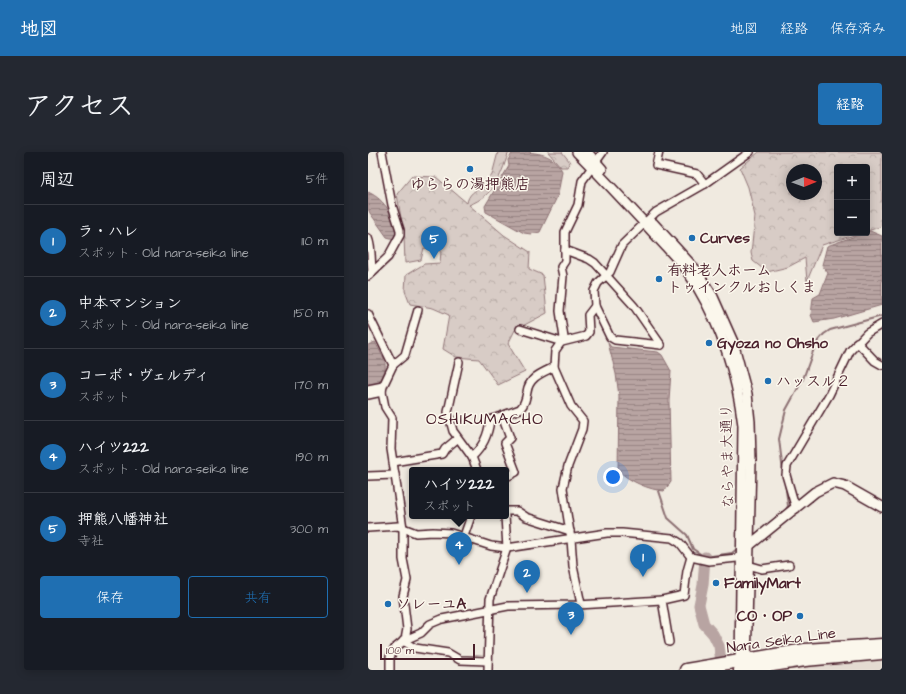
<!DOCTYPE html>
<html lang="ja">
<meta charset="utf-8">
<style>
:root{--surface:#171b24;--page:#242831;--text:#f1f3f6;--muted:#9ea1a6;--line:#363941;--accent:#1f6fb2}
body{margin:0;font-family:"Architects Daughter","Klee One",sans-serif;background:var(--page);color:var(--text)}
.controls{position:absolute;right:12px;top:12px;display:grid;overflow:hidden;border-radius:4px;box-shadow:0 2px 10px #0003}
.controls button{width:36px;height:36px;display:grid;place-items:center;padding:0;border:0;border-bottom:1px solid var(--line);background:var(--surface);color:var(--text);font:20px sans-serif}
.compass{position:absolute;left:418px;top:12px;width:36px;height:36px;border-radius:50%;background:var(--surface);box-shadow:0 2px 10px #0003;rotate:89deg}
.scale{position:absolute;left:12px;bottom:10px;width:95px;box-sizing:border-box;padding-left:4px;border:2px solid #4a1f2b;border-top:0;font-size:11px;line-height:14px;white-space:nowrap;color:#4a1f2b;-webkit-text-stroke:3px #fbf7ec;paint-order:stroke}
.you{position:absolute;left:245px;top:325px;width:14px;height:14px;margin:-10px;border:3px solid #fff;border-radius:50%;background:#1a73e8;box-shadow:0 0 0 6px #1a73e833}
.badge{display:grid;place-items:center;width:26px;height:26px;border-radius:50%;background:var(--accent);color:#fff;font-size:13px;font-weight:700}
.pin{position:absolute;translate:-50% -33px;filter:drop-shadow(0 1px 2px #0008)}
.pin::after{content:'';position:absolute;top:21px;width:14px;height:12px;background:inherit;clip-path:polygon(0 0,100% 0,50% 100%)}
.popup{position:absolute;left:41px;top:315px;width:100px;height:52px;box-sizing:border-box;display:grid;place-content:center;border-radius:4px;background:var(--surface);filter:drop-shadow(0 1px 3px #0005);font-size:13px;white-space:nowrap;color:var(--muted)}
.popup b{font-size:15px;color:var(--text)}
.popup::after{content:'';position:absolute;left:50%;top:100%;margin-left:-8px;border:8px solid transparent;border-top-color:var(--surface)}
.list{margin:0;padding:0;list-style:none}
h2{display:flex;justify-content:space-between;align-items:center;height:52px;margin:0;padding:0 16px;font-size:17px}
h2 small{font-size:13px;font-weight:400;color:var(--muted)}
.list li{display:grid;grid-template-columns:26px 1fr auto;gap:12px;align-items:center;box-sizing:border-box;height:72px;padding:0 16px;border-top:1px solid var(--line)}
.list b{display:block;font-size:15px;white-space:nowrap}
.list p{margin:0;font-size:13px;white-space:nowrap;color:var(--muted)}
.list em{font-size:13px;font-style:normal;color:var(--muted)}
.actions{display:flex;gap:8px;padding:12px 16px}
.actions a{flex:1;padding:9px 0;border:1px solid var(--accent);border-radius:4px;text-align:center;font-size:14px;color:var(--accent)}
.actions .main{background:var(--accent);color:#fff}
.map{position:relative;flex:none;width:514px;height:518px;overflow:hidden;border-radius:4px}
header{display:flex;align-items:center;gap:24px;box-sizing:border-box;height:56px;padding:0 20px;background:var(--accent);color:#fff}
header strong{font-size:19px}
nav{display:flex;gap:22px;margin-inline-start:auto;font-size:14px}
.intro{display:flex;align-items:center;justify-content:space-between;box-sizing:border-box;height:96px;padding:0 24px}
h1{margin:0;font-size:28px}
.button{padding:10px 18px;border-radius:4px;background:var(--accent);color:#fff;font-size:14px;font-weight:700}
main{display:flex;gap:24px;padding:0 24px}
aside{flex:1;background:var(--surface);border-radius:4px;box-shadow:0 2px 10px #0003}
.map>svg:first-child{display:block}
.built{fill:#e4dbd2}
.forest{fill:url(#forest-crowns);stroke:#917678;fill-rule:evenodd}
.water{fill:url(#water-rules);stroke:#8c6f72}
.lines{fill:none;stroke-linecap:round;stroke-linejoin:round}
.stream{stroke:#8c6f72;stroke-width:2}
.river{stroke:#b8a4a2;stroke-width:11}
.minor-casing{stroke:#4a1f2b;stroke-width:10}
.tertiary-casing{stroke:#4a1f2b;stroke-width:12}
.primary-casing{stroke:#4a1f2b;stroke-width:15}
.minor{stroke:#fbf7ec;stroke-width:7}
.tertiary{stroke:#fbf7ec;stroke-width:9}
.primary{stroke:#fbf7ec;stroke-width:12}
.poi-dot{fill:#1f6fb2;stroke:#fbf7ec;stroke-width:1.5}
.labels{text-anchor:middle;stroke-width:3;stroke-linejoin:round;paint-order:stroke}
.poi-label{font-size:15px;font-weight:bold;fill:#4a1f2b;stroke:#fbf7ec;text-anchor:start}
.street-label{font-size:15px;fill:#4a1f2b;stroke:#fbf7ec}
.neighbourhood-label{font-size:16px;letter-spacing:1px;fill:#4a1f2b;stroke:#fbf7ec}
</style>
<header>
<strong>地図</strong>
<nav><a>地図</a><a>経路</a><a>保存済み</a></nav>
</header>
<div class="intro"><h1>アクセス</h1><a class="button">経路</a></div>
<main>
<aside>
<h2>周辺<small>5件</small></h2>
<ul class="list">
<li><span class="badge">1</span><div><b>ラ・ハレ</b><p>スポット · Old nara-seika line</p></div><em>110 m</em></li>
<li><span class="badge">2</span><div><b>中本マンション</b><p>スポット · Old nara-seika line</p></div><em>150 m</em></li>
<li><span class="badge">3</span><div><b>コーポ・ヴェルディ</b><p>スポット</p></div><em>170 m</em></li>
<li><span class="badge">4</span><div><b>ハイツ222</b><p>スポット · Old nara-seika line</p></div><em>190 m</em></li>
<li><span class="badge">5</span><div><b>押熊八幡神社</b><p>寺社</p></div><em>300 m</em></li>
</ul>
<div class="actions"><a class="main">保存</a><a>共有</a></div>
</aside>
<div class="map">
<svg width="514" height="518" viewBox="0 0 514 518">
<defs>
<pattern id="forest-crowns" width="20" height="18" patternUnits="userSpaceOnUse"><rect width="20" height="18" fill="#d8ccc6"/><path d="M2 6a3 3 0 1 1 6 0M12 15a3 3 0 1 1 6 0" fill="none" stroke="#bbafaa"/></pattern>
<pattern id="water-rules" width="6" height="5" patternUnits="userSpaceOnUse"><rect width="6" height="5" fill="#b8a4a2"/><path d="M0 2.5h6" fill="none" stroke="#988584"/></pattern>
</defs>
<rect width="100%" height="100%" fill="#f0eae0"/>
<filter id="ink" filterUnits="userSpaceOnUse"><feTurbulence type="fractalNoise" baseFrequency=".025" numOctaves="2"/><feDisplacementMap in="SourceGraphic" scale="8" xChannelSelector="R" yChannelSelector="G"/><feConvolveMatrix kernelMatrix="1 2 1 2 8 2 1 2 1" color-interpolation-filters="sRGB"/></filter>
<g filter="url(#ink)">
<path class="built" d="M514,508v10h-103l51,-7z"/>
<g class="forest">
<path d="M130,0h16l-6,2c-8,24 -14,41 -39,51l35,30 26,17 -1,17 14,6 4,38 -32,17 -7,14 17,28 -27,13 -19,-26 -23,-2 -13,-8 6,-34 -16,-7 -23,-4 -5,-13 1,-16 18,-11 16,-1 1,-12 -17,-3 -3,12 -16,3 -1,-27 -7,-42 15,-18 24,1 31,26c1,-8 8,-14 16,-15l9,-13z"/>
<path d="M180,0h14l8,10 -3,5h-6z"/>
<path d="M391,0h123v73l-2,2 -13,4v-64h-30v66h24l-39,12 -15,36 -2,-23 -17,9 -21,5 -14,-11 -2,-8 4,-37 -7,-29 -8,-19zM424,18h24v24h-24z"/>
</g>
<g class="water">
<path d="M145,0c20,0 40,0 49,19l-4,24 -18,37 -9,2 -7,-1 -38,-21 -1,-6 24,-40 -1,-6z"/>
<path d="M0,40c18,8 26,25 30,43l-4,4 -7,-2 -17,-24 -2,-4z"/>
<path d="M502,79l12,5v69l-48,14 -20,3 -3,-7 2,-17 7,-4 8,-21 -6,-8 5,-19z"/>
<path d="M7,190c10,19 15,22 4,42l-11,3v-42z"/>
<path d="M240,191l3,4 47,5 4,3 9,16 -2,30 2,81 -7,9c-14,-1 -36,-10 -46,-21l1,-74 -3,-22z"/>
</g>
<g class="lines">
<g class="stream">
<path d="M415,320l-4,-33 7,-29 17,-31 13,-36 8,-9 6,-4 52,-14"/>
<path d="M291,339l9,27 19,17 6,14 12,8 27,-4 6,-5"/>
<path d="M416,361l4,-7 -3,-24"/>
</g>
<path class="river" d="M337,405l-2,28 -4,20 5,19 9,10 6,12 3,24"/>
<defs>
<g id="minor">
<path d="M291,0l-3,13 41,9 8,10"/>
<path d="M0,86c4,9 3,23 4,34"/>
<path d="M197,98l24,9 6,4 39,43 27,39"/>
<path d="M0,124l20,-19 12,-22v-5l-8,-25 -10,-53"/>
<path d="M0,162l25,51 -10,21 -1,6 -14,3"/>
<path d="M152,177l42,13 24,-6 3,-4 -1,-17 7,-9"/>
<path d="M489,190l18,19 7,4"/>
<path d="M293,193l-46,-5 -5,-3 -15,-31 -1,-15 4,-8 12,-11 12,-27 34,-33 49,-28 45,-32"/>
<path d="M91,210l-11,50 5,19 19,26"/>
<path d="M25,213l12,-10 13,-45"/>
<path d="M0,237l15,-3"/>
<path d="M14,240l3,15 7,11 -1,31 2,13 49,-8 3,-5 12,-10"/>
<path d="M134,264l8,22 -5,5 11,29 -10,5"/>
<path d="M25,310l10,66v31l4,21 -4,16 4,33 -2,11"/>
<path d="M109,318l-5,-13c11,-11 16,-21 18,-37l30,-11c5,-5 6,-11 7,-17 2,-15 15,-19 27,-25"/>
<path d="M0,324l27,-1"/>
<path d="M428,357l-10,-34 1,-9 42,-71 21,-44 17,-18 15,-9"/>
<path d="M138,359h11l9,6 44,14"/>
<path d="M0,376l30,-2 18,7 17,-1 18,1 40,13 16,2 100,-15h15l50,5 8,5 11,14 18,4 28,-3 4,-4"/>
<path d="M96,384l7,-20"/>
<path d="M380,413l14,4 27,-4"/>
<path d="M213,452l-8,-38 -2,-27 -8,-51 5,-22 14,-37 1,-8 -12,-15 -17,-39 1,-16 9,-13 -4,-27 3,-35 -2,-9 4,-6v-29l13,-27 4,-24 21,-29"/>
<path d="M35,489l12,7 33,5 12,7 27,1"/>
<path d="M301,490l-7,-42 22,-5 3,-24 4,-14"/>
<path d="M22,518v-13l5,-9 10,-8 16,-7 9,-9 12,-5 66,-13 70,-1 84,-5"/>
<path d="M120,518l2,-71 17,-51 -2,-32"/>
</g>
<g id="tertiary">
<path d="M209,0c25,25 49,51 73,77 17,19 36,37 48,59 25,42 39,88 45,137l-3,242"/>
<path d="M219,0l15,17"/>
<path d="M285,71l42,46 18,28 20,45 14,52 3,28 1,39 -5,205"/>
<path d="M378,396l69,-56 18,-9 12,3 37,21"/>
</g>
<g id="primary">
<path d="M318,518l119,-20 77,-5"/>
<path d="M372,518l65,-10 77,-7"/>
</g>
</defs>
<use href="#minor" class="minor-casing"/>
<use href="#tertiary" class="tertiary-casing"/>
<use href="#primary" class="primary-casing"/>
<use href="#minor" class="minor"/>
<use href="#tertiary" class="tertiary"/>
<use href="#primary" class="primary"/>
</g>
</g>
<g class="poi-dot">
<circle cx="102" cy="17" r="4"/>
<circle cx="324" cy="86" r="4"/>
<circle cx="291" cy="127" r="4"/>
<circle cx="341" cy="191" r="4"/>
<circle cx="400" cy="229" r="4"/>
<circle cx="348" cy="431" r="4"/>
<circle cx="20" cy="452" r="4"/>
<circle cx="432" cy="464" r="4"/>
</g>
<g class="labels">
<g class="poi-label">
<text x="102" y="37" text-anchor="middle">ゆららの湯押熊店</text>
<text x="332" y="91">Curves</text>
<text x="299" y="123">有料老人ホーム<tspan x="299" dy="17">トゥインクルおしくま</tspan></text>
<text x="349" y="196">Gyoza no Ohsho</text>
<text x="408" y="234">ハッスル２</text>
<text x="356" y="436">FamilyMart</text>
<text x="28" y="457">ソレーユA</text>
<text x="424" y="469" text-anchor="end">CO・OP</text>
</g>
<g class="street-label">
<text transform="translate(359 304) rotate(-91)" y="5">ならやま大通り</text>
<text transform="translate(413 488) rotate(-8)" y="5">Nara Seika Line</text>
</g>
<g class="neighbourhood-label">
<text x="117" y="272">OSHIKUMACHO</text>
</g>
</g>
</svg>
<div class="controls">
<button>+</button>
<button>−</button>
</div>
<svg class="compass" viewBox="-18 -18 36 36"><path d="M0-13l5 13h-10z" fill="#e53935"/><path d="M0 13l5-13h-10z" fill="#9ea1a6"/></svg>
<div class="scale">100 m</div>
<div class="you"></div>
<div class="pin badge" style="left:275px;top:425px">1</div>
<div class="pin badge" style="left:159px;top:441px">2</div>
<div class="pin badge" style="left:203px;top:483px">3</div>
<div class="pin badge" style="left:91px;top:413px">4</div>
<div class="popup"><b>ハイツ222</b>スポット</div>
<div class="pin badge" style="left:66px;top:107px">5</div>
</div>
</main>
